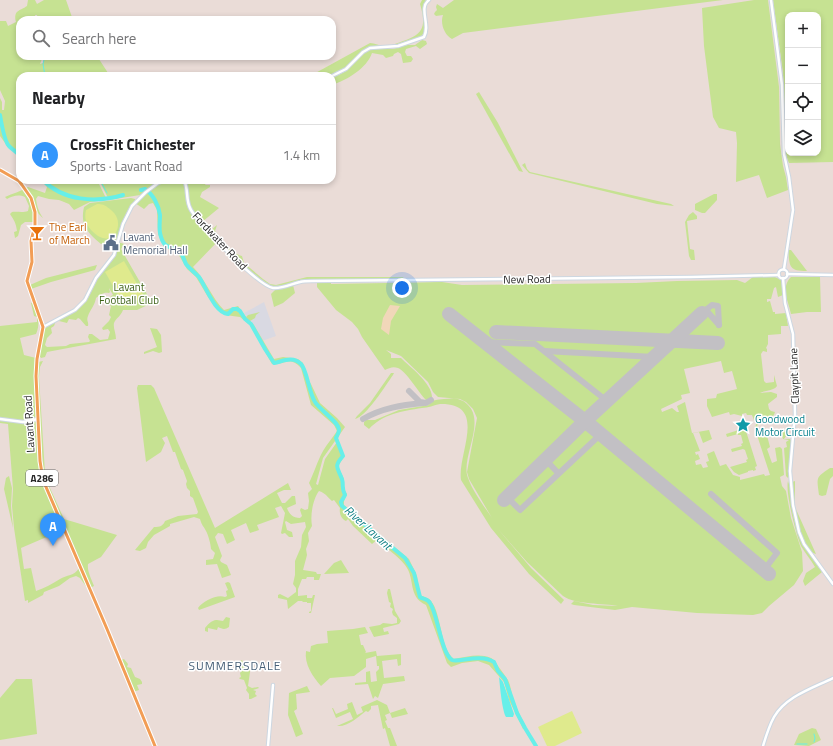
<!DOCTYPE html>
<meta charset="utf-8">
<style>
:root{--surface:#fff;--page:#f6f6f6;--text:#202124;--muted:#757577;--line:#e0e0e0;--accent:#3396fc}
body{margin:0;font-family:"Titillium Web",sans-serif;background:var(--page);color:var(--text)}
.controls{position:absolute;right:12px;top:12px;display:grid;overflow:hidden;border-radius:8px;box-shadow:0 2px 6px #0003}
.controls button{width:36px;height:36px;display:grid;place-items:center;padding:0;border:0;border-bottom:1px solid var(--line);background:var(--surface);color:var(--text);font:20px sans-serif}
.you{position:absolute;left:402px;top:288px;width:14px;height:14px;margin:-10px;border:3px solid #fff;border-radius:50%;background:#1a73e8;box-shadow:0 0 0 6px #1a73e833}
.badge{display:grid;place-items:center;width:26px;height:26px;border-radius:50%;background:var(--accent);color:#fff;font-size:13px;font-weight:700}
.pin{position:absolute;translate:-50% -33px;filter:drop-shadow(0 1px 2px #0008)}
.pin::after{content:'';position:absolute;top:21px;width:14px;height:12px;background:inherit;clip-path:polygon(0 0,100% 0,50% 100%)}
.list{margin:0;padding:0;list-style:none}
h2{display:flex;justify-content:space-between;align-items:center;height:52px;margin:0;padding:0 16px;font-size:17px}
h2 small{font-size:13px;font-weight:400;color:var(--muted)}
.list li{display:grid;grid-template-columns:26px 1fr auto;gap:12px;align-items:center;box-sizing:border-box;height:60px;padding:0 16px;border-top:1px solid var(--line)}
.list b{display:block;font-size:15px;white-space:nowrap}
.list p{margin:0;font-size:13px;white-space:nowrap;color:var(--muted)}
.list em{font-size:13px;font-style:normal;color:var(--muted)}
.icon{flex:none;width:22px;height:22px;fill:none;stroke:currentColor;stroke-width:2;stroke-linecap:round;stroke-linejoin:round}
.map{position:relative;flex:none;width:833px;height:746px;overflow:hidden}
.search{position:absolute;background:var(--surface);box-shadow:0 2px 6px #0003;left:16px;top:16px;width:320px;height:44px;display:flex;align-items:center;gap:10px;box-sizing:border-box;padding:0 14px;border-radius:12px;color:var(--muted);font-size:15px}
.panel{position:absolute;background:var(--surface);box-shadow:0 2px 6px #0003;left:16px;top:72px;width:320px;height:112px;border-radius:12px}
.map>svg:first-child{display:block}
.industrial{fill:#d9d9e2}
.green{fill:#c6e292;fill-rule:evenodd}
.sand{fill:#f1d7b9}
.pitch{fill:#dfea8d}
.water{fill:#67efe9}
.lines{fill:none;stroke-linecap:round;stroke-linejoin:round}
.stream{stroke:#67efe9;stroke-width:1}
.river{stroke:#67efe9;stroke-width:4}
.taxiway{stroke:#c2c0c4;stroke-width:6}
.runway{stroke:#c2c0c4;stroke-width:14}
.secondary-casing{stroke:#cdd7e1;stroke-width:4.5}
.primary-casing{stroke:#fff;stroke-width:5}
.secondary{stroke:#fff;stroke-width:2.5}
.primary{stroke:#f29d55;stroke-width:3}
.labels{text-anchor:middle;stroke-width:3;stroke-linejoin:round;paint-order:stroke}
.shield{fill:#fff;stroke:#686868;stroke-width:1}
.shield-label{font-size:10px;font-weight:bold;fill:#272727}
.food-label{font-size:11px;fill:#c56008;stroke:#fff;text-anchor:start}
.service-label{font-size:11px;fill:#4e5e75;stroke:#fff;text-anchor:start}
.street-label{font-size:11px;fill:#272727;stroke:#fff}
.park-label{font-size:11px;fill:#3e6318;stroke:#fff}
.culture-label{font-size:11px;fill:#0d838f;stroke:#fff;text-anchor:start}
.water-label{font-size:12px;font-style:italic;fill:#0c7e82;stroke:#fff}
.neighbourhood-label{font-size:12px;letter-spacing:1px;fill:#475f77;stroke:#fff}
</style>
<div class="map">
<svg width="833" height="746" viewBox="0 0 833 746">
<rect width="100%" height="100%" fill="#eadcd7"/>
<path class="industrial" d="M264,302l12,34 -14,5 -8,-16 -10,-12z"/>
<g class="green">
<path d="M28,0h7l2,4 7,-4h22l7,20h-35l-1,-5h-2l1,5h-16v36h23l-3,8 3,-1 1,-7h53l13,20h-90v84l-4,-8 -8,-5 -8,-11v-38l2,4v8h2l1,-9 -5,-11v-69h6l2,5 8,-4c-3,-12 4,-11 11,-16z"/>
<path d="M422,0h5l-3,4 1,25 -3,7 -30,10 -22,1 -25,22 -12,6 -3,1h-20l60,-33c5,0 9,3 15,3 6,0 12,-3 18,-5 22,-7 23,-16 17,-37z"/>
<path d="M454,0h269l-260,33 -11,6c-8,-4 -12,-16 -9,-24l-7,1 -2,-2 1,-2 2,-2 -1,-3 1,-3 6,4z"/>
<path d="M754,0h14l11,87 1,57 3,22 3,11 2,13 -21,8 -8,-23 -23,7 1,-39 -1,-11 -17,-4 -6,-11 -9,-71 -2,-38z"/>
<path d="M773,0h60v162l-44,1c-5,-11 -5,-22 -3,-34l-3,-56zM788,15h30v138h-30z"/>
<path d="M422,40l4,1 1,3 -7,5 -4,-3 -10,3 -1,3 2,4h4l2,3 -2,3 -8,1 -2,-9 -3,-2 -4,2 -1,2 -7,2 -3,-3 -11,-2c-5,15 -25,27 -40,32v-7l14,-7 18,-18 6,-4h23l14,-4h8z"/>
<path d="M479,92l19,31 25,49 -4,-1 -43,-77z"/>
<path d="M525,163l2,6 3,3 141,32 3,2 -17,-2 -128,-31 -7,-8z"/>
<path d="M41,180h56l10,20 -17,2 -16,8 -5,-6 -10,-4 -10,-1 -11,-3 -2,3c1,8 3,13 7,19 -10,-8 -6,-14 -13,-23h-2l6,17v10h-9l-4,3 -3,11 -3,2 -1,-6 3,-1c-1,-8 -3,-11 -7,-17l2,-2c5,-1 10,1 16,-1l1,-5 -4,-9c-7,-3 -12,-1 -18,2l-2,-2c8,-4 15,-5 23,-10l17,6 2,-6z"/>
<path d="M99,180h63l-5,2 -17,13 -31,5z"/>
<path d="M167,180h41l-3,5h5v2l-8,5 -2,5 19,11 -17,14 15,20 -24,25c13,13 18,30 31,43l14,-4 8,11 2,-2 12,-3 -4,3 -1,3 -5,3 4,4 20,34 9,-2 8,1 7,1 5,4 5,17 3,4 9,19 17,15 8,9 -22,31 -7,26 2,1 7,-26 12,-17 7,15 -6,9 5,11 1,13 3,4 -3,7v4l65,54 8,17 3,19c4,2 9,3 11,6 11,13 9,48 23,58 13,-2 25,-6 37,-1 2,0 15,19 17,22 3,6 3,12 5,18 3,10 8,19 13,29l-3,2 -14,-29 -5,-18 -15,-17 -11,-4 -16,2 -11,4 -4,-4 -21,-58c-19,-9 -10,-26 -21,-40 -7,-9 -19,-17 -28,-25l-5,4 -19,-18 -5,-7 -2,2c-5,-2 -7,-8 -6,-13l-6,-8 -2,1c-6,-5 -5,-7 -13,-10 -6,8 -9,24 -7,35l-4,7 1,8 -3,8 1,6 -4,15 13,2 1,2h4l-2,6h-5v-3h-7l-1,2h-4l-4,10v7l9,-1v3h5l1,-3h2l-4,18h-2v-1l2,-1v-8h-4v-1h-4l-1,-1h-4l-10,8 -1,-9 -9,-2v-3l2,-1 8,4 8,-6v-4l-3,-4 2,-9v-14l6,-14 1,-12 4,-8 -1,-5 -14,2 -5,-3 -1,1 2,8 5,2 1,5h-4l-4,-4 -3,1 -1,-1 4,-20 -4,-7 -6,2 4,9 -22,8 2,5 -9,3 -4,-10 -15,7 4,10 -8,4 -4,-10 -5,-1 -3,4 7,19 -2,4 1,2 6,3 4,10 -9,3 -5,-14 -11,1v-5l7,-1 2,-6 -4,-4c0,-4 -3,-15 -5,-18 -3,-6 -4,-5 -6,-12l-6,-2 -24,7v2l-16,9 -6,7 -2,6 -6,3 -5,-1 19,-23c6,0 9,-1 11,-6l13,-5 19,-2 1,-2 -5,-14 -3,-2v-5l-3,-3 -1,-4 1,-3 -4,-11 -2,-1 -6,-17h-2l-6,-16 -5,2 3,5 -4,9 -15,10 -9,-74 1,-3h13l3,3 61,140 73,-45 3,7h-7l-7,3 5,10h3l7,-7h3l1,8 -9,4c2,6 6,10 13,10l2,-2 -2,-6 1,-2 4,2 3,-1 1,-8 -1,-8 4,-4 -3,-6c5,-10 8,-21 14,-32 4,-7 10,-14 14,-20l-3,-6 -23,-20 -10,-37c-12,-13 -17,-2 -29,-4l-22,-39 -10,-8 -15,-2 -5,-3 -12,-15 -12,-20 -9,-8 -7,-12 -3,-4 -13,-6 -6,-13 -1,-24 -4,-7 -4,1 -5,5 -9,-6 23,-19z"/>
<path d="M714,194h3v6l-12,13h-3l-7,-3v-6z"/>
<path d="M131,198l4,1v1l-13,24 -6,18 -2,-3 -13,5c-14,-12 -21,-19 -17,-37l6,-4z"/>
<path d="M693,212l4,4v3l-10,2 3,28 4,1 1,10h-4l-2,-4 -4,-34 4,-7z"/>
<path d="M217,225l-2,6c7,10 15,22 27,25l2,7 19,16 7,5 6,1 31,-8h96l1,2c-34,1 -67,0 -101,2 -9,0 -20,8 -30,6 -15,-3 -51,-43 -63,-56z"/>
<path d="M118,242l6,2 -3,5 31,54 -15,7h-14c-2,6 -7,8 -9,13 -1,5 2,10 2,16l-69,13 -2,5 -4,1 -2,-3 5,-28 12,-6 -2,5 -3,2 1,5 -5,5 -2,7 2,2 19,-1 4,-2 19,-2 1,-1 -2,-4 1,-3h3l8,6 8,-1 2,-7 -2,-3 -5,1 -1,-2 7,-7 2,-4 -2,-2 2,-9 -3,-2 3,-8 2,-1 -4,-7 1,4 -1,1c-6,-1 -9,2 -13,5 -1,7 -6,12 -8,18 -2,5 1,6 0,10h-2l-6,-7 -2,-1 -2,2 -7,-1 -2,4 -8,-2v-2l17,-8 10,-11 10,-22 14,-16z"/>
<path d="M788,250h3l16,21c-19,0 -17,-5 -19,-21z"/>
<path d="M97,265l-2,5 -44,12 -20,7 -1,-4 16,-7z"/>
<path d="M773,276l8,4 2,15 -5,2 -2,-10 -2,1 -3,11h-4v3l3,-1 3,11h2v2l11,-1 2,13h-7v8l-13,1v9l-2,4 1,1v3l-4,-1 -2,3 3,27 2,2 8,-1v-7l3,11c-3,5 -12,4 -17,7l11,-1 6,2v3l-9,7 1,5 2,2 4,1c-2,8 -13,12 -21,8l-2,-5h-5l-1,-2 -4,1v2l-8,-2 -4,1 -1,-3 -17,5 -5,-11v-7l9,-1 1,-4 20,-5 -5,-18 -8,2 -3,-12 -37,8 6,24 -9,2 1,4 -21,10 1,3 10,-4 5,4h2l-2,-6 8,-4 7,31 17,-3 3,9 -9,4 -4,-11 -6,1 7,18 -5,1 1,3 2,-1 2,5 -5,2 1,4 5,-1 2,4 5,-1 -2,-5 3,-1 -2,-7 7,-3 6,15 6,-2 7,11 7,2v3l24,-6 1,2 5,-1 -15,-46 1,-5h4l-3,1 2,5 6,-2 5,19 -3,2 5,14 5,-2 -2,-13 5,-1 2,2 2,26 -4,2 2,9 4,5 5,27 11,34 1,19 -9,14 -25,21 -7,7 -9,2 -56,-2 -65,-6 -17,3 -41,-5 -3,-1 3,-3 19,4 25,1c-15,-3 -42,-1 -55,-10l-36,-34 -29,-33 33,39 33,32 -3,4 -32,-30 -38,-46 -30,-48c-4,-26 28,-77 -21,-76 -6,1 -12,4 -18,4 -20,3 -39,6 -53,21l-5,-4v-3l2,-2h9l24,-10 30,-5c2,-6 9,-5 15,-6 9,-1 17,-1 23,5 20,18 -7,54 1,74 5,14 16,28 24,40l-23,-39 -2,-7 10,-54 -4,-9 -7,-7 -6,-3 -22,-2 -5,-5 -5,-10 -27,-26 -15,-6 5,4v4h10c9,9 32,26 31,40l-3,2h-3c-7,-7 -20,-29 -28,-32 -5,-2 -9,0 -13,2l-23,-33 -4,-8 -6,-7 -16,-12 -19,-23v-4h14v1l111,-2 20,3 174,-2 41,-2 60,-1 8,3 8,-6z"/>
<path d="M791,277h29l1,35h-14l-16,2c-2,-12 -11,-26 0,-37z"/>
<path d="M293,285l2,8 -12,10 -9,4 -3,-13 4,-4z"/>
<path d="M34,302c3,11 7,21 2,32l-16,4 4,17 12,3 -1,33 2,26 -4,2 1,3 3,-1 2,40 3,19 21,50 -42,18 3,21 7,-1 5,23c9,-3 16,-7 24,-12 6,-4 15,-3 19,-11l-32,-81 -4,-14 -5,-82v-29l5,-1 -3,6 -1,10 6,96 4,13 15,33 53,16 -16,22 -13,7c-1,7 3,14 6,22l-6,3 -8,-11 -4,-2 -6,2 -11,8 -15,6 -1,3 -15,8v-3l-3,1 -11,-73 -2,-22 1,-17 -5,-65 -8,-1v-97l37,-4v-5l-3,-1 -3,-13z"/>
<path d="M150,328l7,1 4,6 1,17 -3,1 -6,-2 -9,3v-2l13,-5z"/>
<path d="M391,373h3l-1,2c-7,10 -27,42 -38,44l2,-3 13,-13z"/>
<path d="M745,428l12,38 -2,1 1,3 -3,1v-1l-5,1v1l-9,3 -5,-3 -4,-5 17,-5 -1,-2 2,-1 -3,-9 -2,-1 -11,3 -1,-3 11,-3 -1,-2 2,-1 -2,-8h-3v-1l-11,3 -1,-3z"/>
<path d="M783,429l6,3 -5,7h6l2,3 -3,34 -1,2 -2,-2 -2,-28 3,-1 -1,-5 3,-2 -6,-1 -3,-8z"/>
<path d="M830,468h3v8l-3,3 -4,16 -4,1 -3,-1c-2,-18 -4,-17 11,-27z"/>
<path d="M9,476l3,12 -1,18 2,22 -9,-39 2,-11z"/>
<path d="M788,481c4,11 4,25 6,37 4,21 16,37 28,54l-17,14 -2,-5 3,-8 9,-6c-4,-7 -10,-14 -14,-21 -5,-11 -16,-55 -13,-65z"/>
<path d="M795,481v26l21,47c-18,-4 -23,-56 -24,-72z"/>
<path d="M341,560l8,13 -25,1 10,-11z"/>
<path d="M228,582l2,1 5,14 -36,13 -1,-2c5,-7 19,-14 27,-11l2,-1 -1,-5 2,-1 -3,-7z"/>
<path d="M388,589h2l5,22 6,10 -2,3 -16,4 1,4 4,-1 1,3 -15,3 -5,-10 11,-2 3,-2 9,1 5,-1v-5l-4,-3 -1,-3 1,-3 -3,-2 1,-4 -2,-1 -2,-9z"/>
<path d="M226,617l4,1 -1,9c-4,3 -7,2 -11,0l-1,3 -9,-2v4l-3,-1v-3c2,-3 8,-9 12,-8 2,0 4,1 6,1z"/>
<path d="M365,627l3,6 -9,2 2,10h2l3,7 -1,1 11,-2 1,5 24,-2v11l-3,1 -1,-7 -15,2 2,17 20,-2 1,5 -22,3 -5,14 -3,-2 -2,3 -5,-15 -13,1v-2l11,-1v-10l4,-1 1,11 6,-1 -1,-9 3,-3v-3h-2l-1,-10 -10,3v8l-12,9 -24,2 -9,8c-8,-9 -17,-22 -15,-35l4,1 1,-6 6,-2 11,-1 -1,-12 26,-2z"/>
<path d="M124,659l4,5 -1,3 4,1 4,9 5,2 2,3v2l-5,1 2,5 -3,1h-2l-13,-31z"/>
<path d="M242,660l3,8 5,2v2l-2,14 4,2 6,-1 1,1 -6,2 3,1 -1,3 2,2 -6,3h-2v-5l-3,-4 1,-2 -3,-8 -4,-1 -1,-1 2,-1 -1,-4 3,-4 -5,-6z"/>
<path d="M16,679h16l5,55 -37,6v-42z"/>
<path d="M307,686l3,6 -14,2 1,15 -3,2 9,23 -7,3 -8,-22 1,-22z"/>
<path d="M377,700l10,5 3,8 15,-5 3,6 -16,4 -2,-5 -5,2 2,5 -2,1 3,7h2l7,18h-7l-5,-18 -2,1 -5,-24 -7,1v3l-3,3 -2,-1c-8,6 -18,16 -29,15l16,-7 -3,-7 -14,6 -4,-10h1l3,6 12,-5 -1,-5 5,-2 5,13 6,-3 -2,-5z"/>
<path d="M812,728l4,1 5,11 -12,6 -15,-1 5,-11z"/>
</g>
<path class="sand" d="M390,305l10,1 -9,15 -2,14 -8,-6 2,-11z"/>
<g class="pitch">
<path d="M97,204c7,0 9,2 14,6 17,13 1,43 -20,20 -5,-6 -7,-12 -5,-20z"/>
<path d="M124,261l20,35 -19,11 -20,-35z"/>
<path d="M572,711l10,22 -27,13h-8l-9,-19z"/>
</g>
<path class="water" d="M499,677l4,5 11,32 -1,3h-7c-4,-7 -6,-31 -7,-40z"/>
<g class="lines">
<g class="stream">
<path d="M45,56l-2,8 2,12"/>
<path d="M100,180l7,13"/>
<path d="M814,742l1,-4 -1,-4"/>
<path d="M797,744h10"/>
</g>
<g class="river">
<path d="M0,115c1,6 5,27 9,31 3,4 8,5 11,11"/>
<path d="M43,180c20,21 53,23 80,15"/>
<path d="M141,190l4,-1c8,5 14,17 15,26 0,6 -1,12 0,18 4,19 12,11 21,20 2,3 3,7 5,11 4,5 9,9 13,13 7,10 16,36 29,37l5,-5h4l3,2 5,8 6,5 14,25 9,14c10,-2 18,-7 27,1 6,6 8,29 14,38 5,8 24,20 24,28 0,3 -2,6 -3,8l7,18c-10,11 -5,12 -1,23 2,7 -1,8 3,16l-4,7 1,4 63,52 9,15 6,24c3,2 8,2 10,6 8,12 11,50 22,57 7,3 28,-7 42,2l4,9 7,8 12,34 8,15 11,18"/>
</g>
<g class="taxiway">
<path d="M706,310l13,15"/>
<path d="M702,313l10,-8 6,1 1,19"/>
<path d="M486,342l49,2 72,57"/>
<path d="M545,351l109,6"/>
<path d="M409,391l11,11 6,1 5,-3"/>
<path d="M363,419c19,-11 39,-14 60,-16"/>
<path d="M545,459l13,14"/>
<path d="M711,494l66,59 -13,17"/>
<path d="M507,497l13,13 81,-76"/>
</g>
<g class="runway">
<path d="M449,314l136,107 184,153"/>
<path d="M496,332l222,11"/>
<path d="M504,500l81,-79 117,-108"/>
</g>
<defs>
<g id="secondary">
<path d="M771,0l11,85 2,69 5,23 4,33 -9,59"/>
<path d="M332,76l14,-7 17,-17 7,-4 28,-2 26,-9c7,-12 -6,-29 5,-37"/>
<path d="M184,180c5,10 1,20 7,30 9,15 66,75 82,78 9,1 18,-4 27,-6 4,-1 8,-1 12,-1l379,-4 88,-2"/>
<circle cx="783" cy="274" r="4.5"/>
<path d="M787,274l46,1"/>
<path d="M783,278l2,25 8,31 2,80 -5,57 3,34 6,27 5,12 29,40"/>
<path d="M43,327l32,-17 10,-10 11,-22 18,-23 9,-31 9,-18 14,-14 12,-9 8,-3"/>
<path d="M0,419l23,3 15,-3"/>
<path d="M268,746l5,-61"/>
<path d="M763,746c3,-10 6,-20 11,-29 12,-21 39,-29 59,-39"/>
</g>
<path id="primary" d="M0,170l19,11 3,4 9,13 4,14v13l-4,16 1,21 -5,19 16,46 -6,32 -1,17 4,85 3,19 64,149 48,117"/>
</defs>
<use href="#secondary" class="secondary-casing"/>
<use href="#primary" class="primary-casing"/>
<use href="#secondary" class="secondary"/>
<use href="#primary" class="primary"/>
</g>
<defs>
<symbol id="bar-bare" viewBox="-9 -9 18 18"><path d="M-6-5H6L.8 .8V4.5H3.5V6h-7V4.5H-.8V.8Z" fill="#e8710a" stroke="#fff" stroke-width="2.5" paint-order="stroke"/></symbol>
<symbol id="civic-bare" viewBox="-9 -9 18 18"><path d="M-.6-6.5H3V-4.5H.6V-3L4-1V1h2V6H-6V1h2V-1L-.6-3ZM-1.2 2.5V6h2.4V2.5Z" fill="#5c6f8a" stroke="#fff" stroke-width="2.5" paint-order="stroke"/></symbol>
<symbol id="sight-bare" viewBox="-9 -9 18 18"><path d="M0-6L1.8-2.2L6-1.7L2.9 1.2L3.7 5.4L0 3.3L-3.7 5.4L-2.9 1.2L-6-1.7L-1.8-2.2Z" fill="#0f9aa8" stroke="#fff" stroke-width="2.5" paint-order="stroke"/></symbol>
</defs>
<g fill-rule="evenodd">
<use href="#bar-bare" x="26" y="222" width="22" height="22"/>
<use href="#civic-bare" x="100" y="232" width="22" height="22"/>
<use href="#sight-bare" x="732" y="414" width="22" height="22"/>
</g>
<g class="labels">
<rect class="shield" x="26" y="470" width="32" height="16" rx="3"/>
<g class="shield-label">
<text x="42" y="482">A286</text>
</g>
<g class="food-label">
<text x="49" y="231">The Earl<tspan x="49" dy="13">of March</tspan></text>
</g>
<g class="service-label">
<text x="123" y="241">Lavant<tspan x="123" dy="13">Memorial Hall</tspan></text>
</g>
<g class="street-label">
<text transform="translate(220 241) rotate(47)" y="4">Fordwater Road</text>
<text transform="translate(527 279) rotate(-1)" y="4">New Road</text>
<text transform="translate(794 376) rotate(-92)" y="4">Claypit Lane</text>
<text transform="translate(29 424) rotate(-93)" y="4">Lavant Road</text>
</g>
<g class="park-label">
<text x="129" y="291">Lavant<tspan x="129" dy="13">Football Club</tspan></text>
</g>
<g class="culture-label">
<text x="755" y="423">Goodwood<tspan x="755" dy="13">Motor Circuit</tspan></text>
</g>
<g class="water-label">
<text transform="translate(368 528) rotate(42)" y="4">River Lavant</text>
</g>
<g class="neighbourhood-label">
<text x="235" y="670">SUMMERSDALE</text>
</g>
</g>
</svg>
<div class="controls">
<button>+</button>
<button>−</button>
<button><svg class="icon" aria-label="locate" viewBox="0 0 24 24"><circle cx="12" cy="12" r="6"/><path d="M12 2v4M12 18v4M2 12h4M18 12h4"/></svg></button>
<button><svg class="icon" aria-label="layers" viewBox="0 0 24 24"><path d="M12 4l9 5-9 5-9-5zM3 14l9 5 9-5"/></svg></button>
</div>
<div class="you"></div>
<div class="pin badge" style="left:53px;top:546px">A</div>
<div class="search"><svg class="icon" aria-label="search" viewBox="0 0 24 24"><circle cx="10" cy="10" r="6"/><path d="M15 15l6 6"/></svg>Search here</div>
<section class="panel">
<h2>Nearby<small></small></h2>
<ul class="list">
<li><span class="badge">A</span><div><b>CrossFit Chichester</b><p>Sports · Lavant Road</p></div><em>1.4 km</em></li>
</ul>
</section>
</div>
